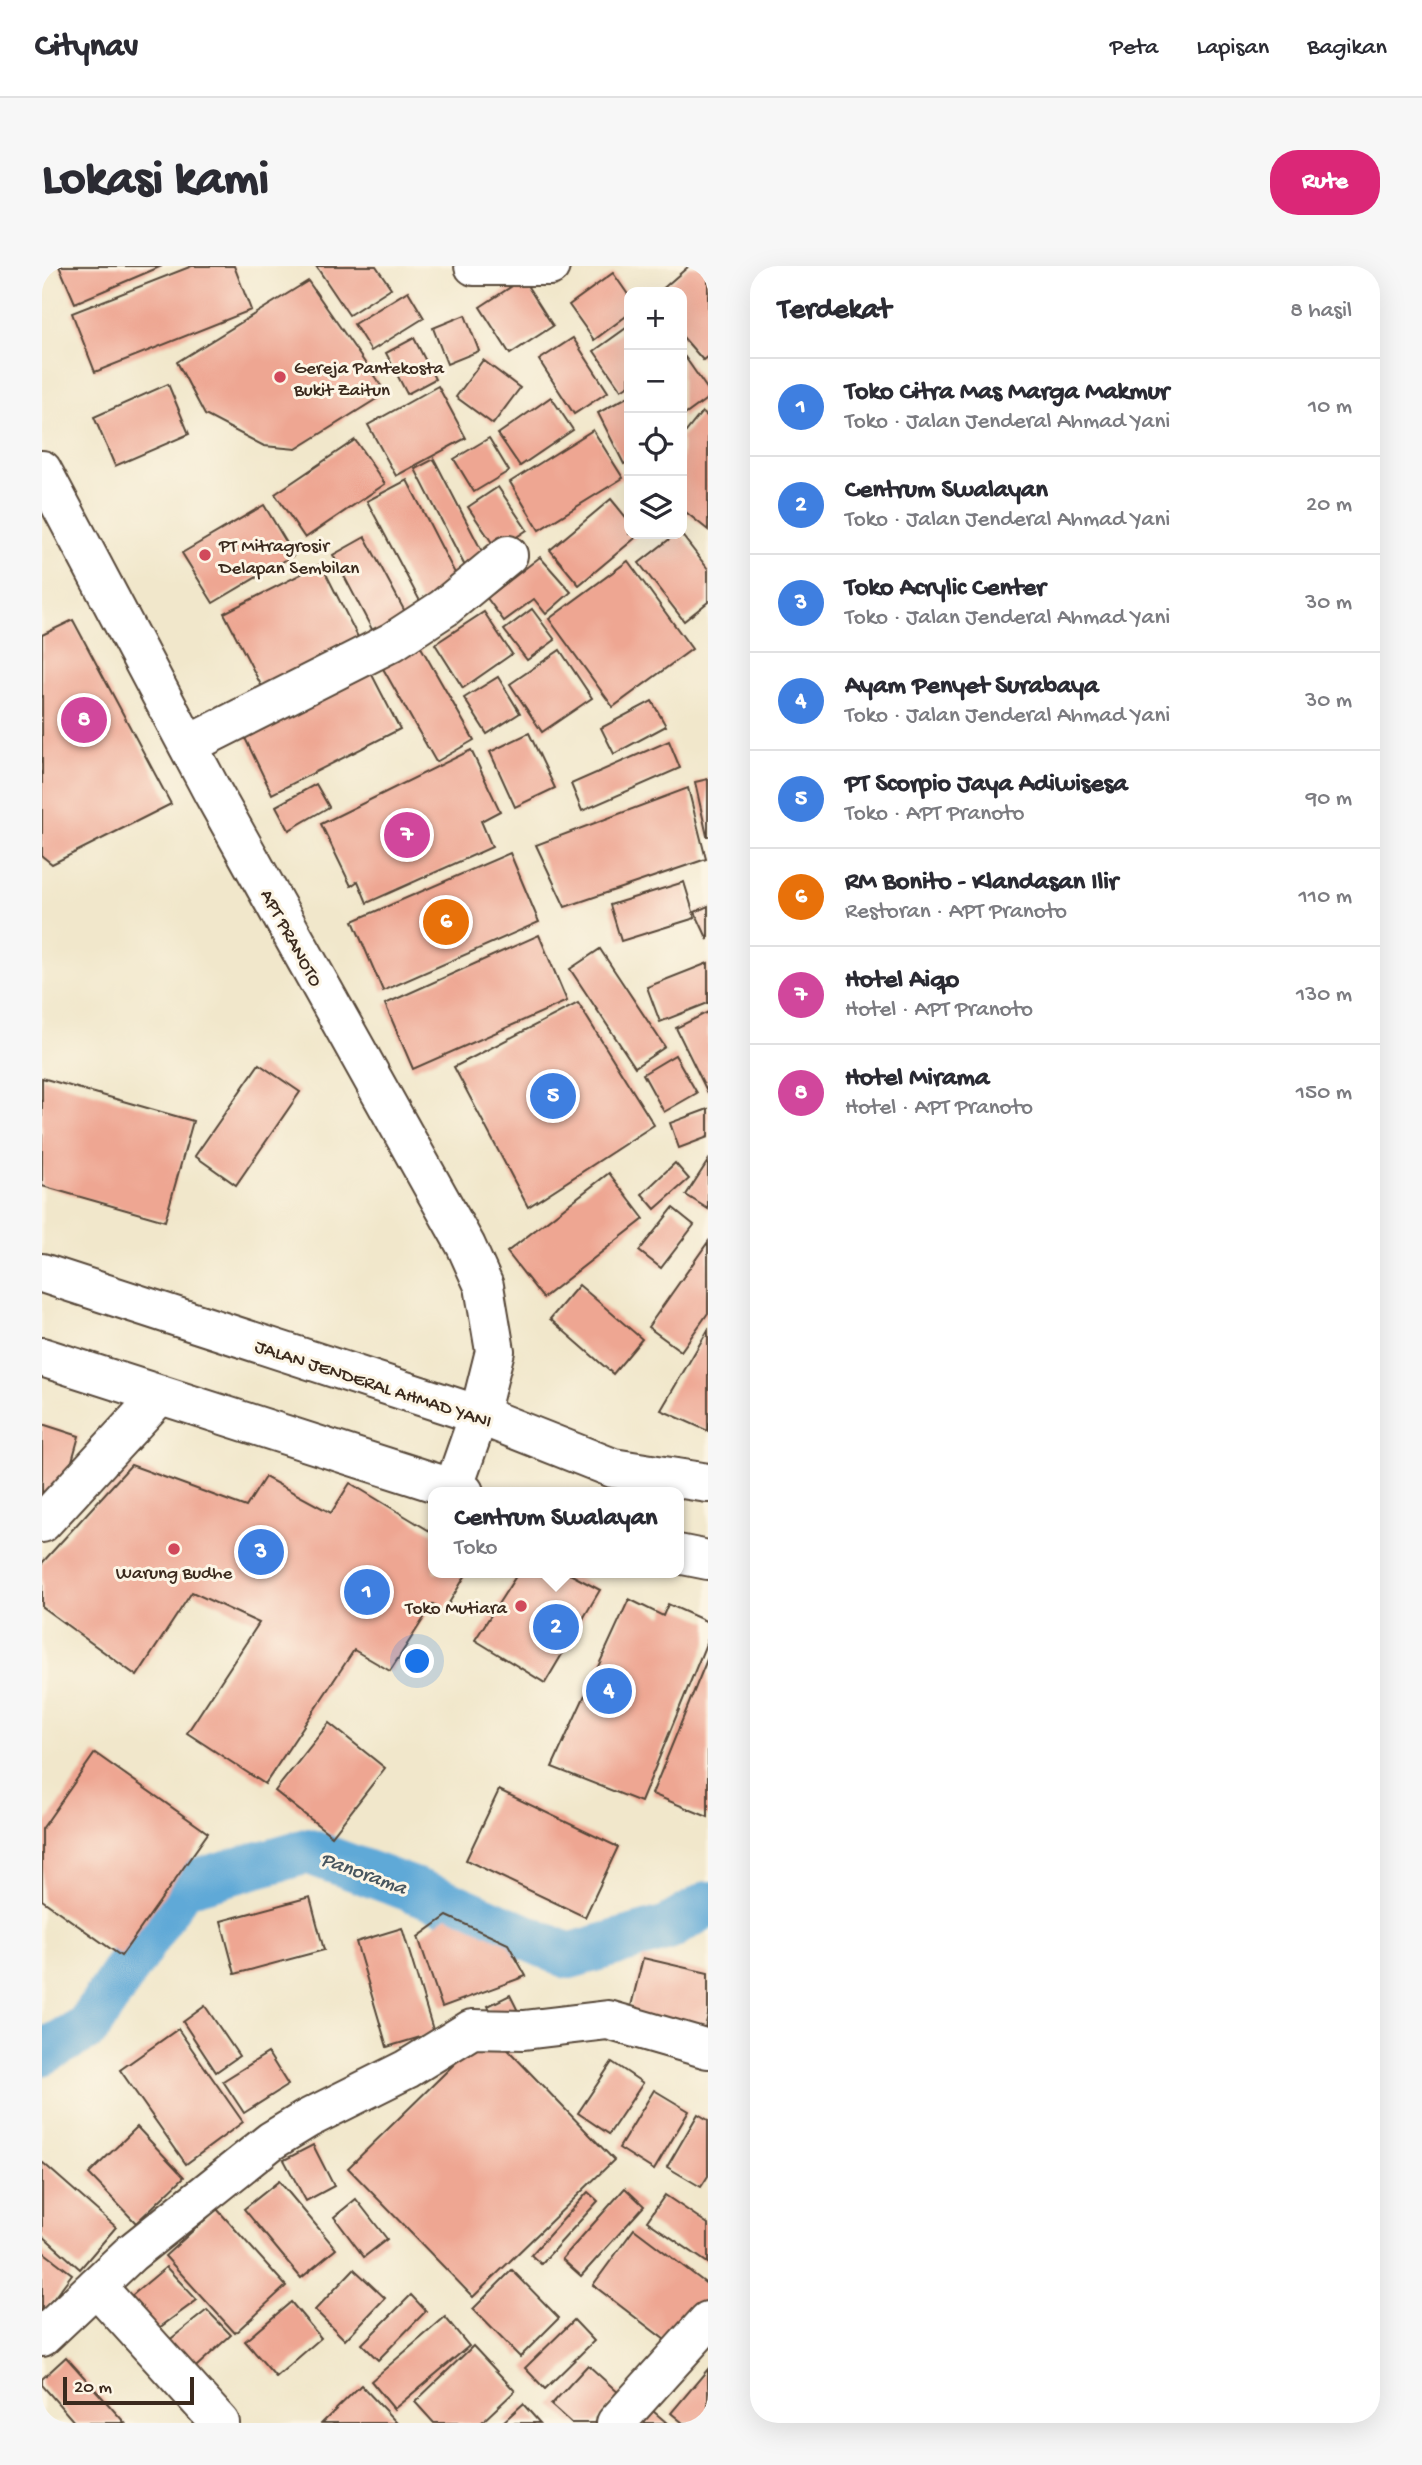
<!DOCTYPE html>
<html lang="id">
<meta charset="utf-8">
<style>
:root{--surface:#fff;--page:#f7f7f7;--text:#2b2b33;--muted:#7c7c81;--line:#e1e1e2;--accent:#db2777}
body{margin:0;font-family:"Gochi Hand",sans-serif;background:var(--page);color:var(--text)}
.controls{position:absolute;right:21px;top:21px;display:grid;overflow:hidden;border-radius:14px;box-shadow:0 7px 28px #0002}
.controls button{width:63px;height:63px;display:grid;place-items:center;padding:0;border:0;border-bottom:2px solid var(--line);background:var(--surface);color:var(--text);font:35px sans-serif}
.scale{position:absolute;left:21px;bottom:18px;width:131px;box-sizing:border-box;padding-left:7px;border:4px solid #3b2a1e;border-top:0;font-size:19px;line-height:24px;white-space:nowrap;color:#3b2a1e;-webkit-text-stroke:5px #fcf5e5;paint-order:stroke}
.you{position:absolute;left:376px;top:1396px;width:24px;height:24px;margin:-18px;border:5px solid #fff;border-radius:50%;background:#1a73e8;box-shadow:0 0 0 10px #1a73e833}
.badge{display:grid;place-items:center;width:46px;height:46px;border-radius:50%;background:var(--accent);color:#fff;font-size:23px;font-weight:700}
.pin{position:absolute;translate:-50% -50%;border:4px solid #fff;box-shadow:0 2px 7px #0006}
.popup{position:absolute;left:386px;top:1221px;width:256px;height:91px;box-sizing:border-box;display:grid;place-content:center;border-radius:14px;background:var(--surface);filter:drop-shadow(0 2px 5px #0005);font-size:23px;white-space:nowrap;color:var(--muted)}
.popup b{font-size:26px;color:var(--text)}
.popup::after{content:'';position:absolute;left:50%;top:100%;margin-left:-14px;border:14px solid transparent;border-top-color:var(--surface)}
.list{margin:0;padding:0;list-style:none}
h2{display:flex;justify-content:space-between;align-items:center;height:91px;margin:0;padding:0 28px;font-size:30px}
h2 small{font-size:23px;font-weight:400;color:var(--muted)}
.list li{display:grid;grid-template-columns:46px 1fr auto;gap:21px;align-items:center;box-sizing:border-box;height:98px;padding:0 28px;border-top:2px solid var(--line)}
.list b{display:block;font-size:26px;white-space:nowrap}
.list p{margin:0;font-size:23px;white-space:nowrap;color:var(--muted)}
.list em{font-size:23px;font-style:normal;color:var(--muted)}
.icon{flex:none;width:38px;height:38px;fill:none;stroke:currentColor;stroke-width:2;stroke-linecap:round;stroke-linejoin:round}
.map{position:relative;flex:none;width:666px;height:2157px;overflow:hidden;border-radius:28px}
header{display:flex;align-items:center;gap:42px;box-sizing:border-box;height:98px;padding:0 35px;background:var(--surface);border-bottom:2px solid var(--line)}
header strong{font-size:33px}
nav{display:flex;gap:38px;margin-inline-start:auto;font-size:24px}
.intro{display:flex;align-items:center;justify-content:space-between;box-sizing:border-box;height:168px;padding:0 42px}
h1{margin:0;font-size:49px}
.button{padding:18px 32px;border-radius:28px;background:var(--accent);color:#fff;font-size:24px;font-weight:700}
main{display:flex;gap:42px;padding:0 42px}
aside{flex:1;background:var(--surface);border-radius:28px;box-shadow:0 7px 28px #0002}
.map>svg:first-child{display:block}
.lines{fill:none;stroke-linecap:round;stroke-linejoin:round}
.canal{stroke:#5fa9d7;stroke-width:46}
.building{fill:#eea692}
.minor-casing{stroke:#564638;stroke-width:42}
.major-casing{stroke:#564638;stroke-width:42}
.minor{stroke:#fff;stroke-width:38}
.major{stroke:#fff;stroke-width:38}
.poi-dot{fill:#d1495b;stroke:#fcf5e5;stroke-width:2.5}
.labels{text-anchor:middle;stroke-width:6;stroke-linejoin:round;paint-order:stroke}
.poi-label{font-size:19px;fill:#3b2a1e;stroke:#fcf5e5;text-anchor:start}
.street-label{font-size:19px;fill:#3b2a1e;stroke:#fcf5e5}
.water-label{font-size:21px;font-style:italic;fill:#48565f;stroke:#fcf5e5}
</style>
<header>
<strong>Citynav</strong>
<nav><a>Peta</a><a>Lapisan</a><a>Bagikan</a></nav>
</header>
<div class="intro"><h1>Lokasi kami</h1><a class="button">Rute</a></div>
<main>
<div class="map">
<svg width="666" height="2157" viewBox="0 0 666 2157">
<rect width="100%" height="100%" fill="#fcf5e5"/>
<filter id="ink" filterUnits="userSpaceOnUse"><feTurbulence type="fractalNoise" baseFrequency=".0143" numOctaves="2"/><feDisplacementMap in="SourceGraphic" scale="14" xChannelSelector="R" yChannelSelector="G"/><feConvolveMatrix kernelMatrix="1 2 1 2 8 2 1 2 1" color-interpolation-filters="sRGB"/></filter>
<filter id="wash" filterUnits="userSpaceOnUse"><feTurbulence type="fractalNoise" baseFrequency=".00686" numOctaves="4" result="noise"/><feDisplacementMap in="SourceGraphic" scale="28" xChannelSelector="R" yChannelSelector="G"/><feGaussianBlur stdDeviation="1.57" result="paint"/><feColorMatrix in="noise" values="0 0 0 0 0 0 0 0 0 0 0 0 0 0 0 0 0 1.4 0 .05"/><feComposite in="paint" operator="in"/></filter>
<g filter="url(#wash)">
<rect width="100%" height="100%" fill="#f1e7cb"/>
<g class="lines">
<path class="canal" d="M0,1787l45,-25 94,-142 126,-35 139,51 123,54 99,-28 40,-24"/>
</g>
<g id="blocks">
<g class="building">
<path d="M17,0h103l-87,37z"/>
<path d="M150,0h42l17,44 -156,62 -23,-59z"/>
<path d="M274,0h60l15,22 -42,27z"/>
<path d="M647,0h19v90l-5,4 -21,-24v-44h-23z"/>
<path d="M571,7l16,23v18l-35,26 -25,-35z"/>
<path d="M481,13l30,47 -43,28 -30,-47z"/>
<path d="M266,15l78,112 -90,56 -32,-3 -59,-31 -28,-53z"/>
<path d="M366,25l16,27 -53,33 -17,-27z"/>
<path d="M423,49l14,36 -32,13 -14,-36z"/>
<path d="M587,60v59l-8,5 -27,-39z"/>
<path d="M372,72l21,41 -28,15 -21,-41z"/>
<path d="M531,72l35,54 -34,22 -35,-54z"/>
<path d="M643,91l23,33v8l-26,19v-57z"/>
<path d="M441,94l37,28 -27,36 -37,-27z"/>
<path d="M126,118l21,50 -74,32 -21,-49z"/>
<path d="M396,120l28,52 -70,38 -28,-51z"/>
<path d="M587,130v65l-5,3 -26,-51z"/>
<path d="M509,131l22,33 -53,36 -22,-32z"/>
<path d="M660,146l6,5v113l-26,-21v-72z"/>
<path d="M551,164l30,48 -84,52 -29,-48z"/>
<path d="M447,172l20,33 -35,21 -20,-33z"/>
<path d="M313,174l30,44 -80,54 -30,-44z"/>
<path d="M392,193l53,102 -19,11 -53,-103z"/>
<path d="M365,214l53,103 -39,20 -54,-102z"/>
<path d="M456,221l29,43 -30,20 -29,-43z"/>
<path d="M569,233l18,22v13h11l-61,51 -29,-35z"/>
<path d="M222,239l30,50 -81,48 -31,-50z"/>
<path d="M634,268h5l27,35v33l-24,19 -45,-58z"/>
<path d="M323,271l45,84 -33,18 -44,-84z"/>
<path d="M498,291l31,35 -25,22 -12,-15 -30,22 -17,-23z"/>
<path d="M586,295l64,88 -79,58 -64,-88z"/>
<path d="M279,298l39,77 -96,50 -40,-78z"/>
<path d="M490,343l23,31 -28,20 -23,-30z"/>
<path d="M442,346l28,42 -49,34 -28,-44z"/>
<path d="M31,354l98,184 -119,60 -10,-8v-221z"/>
<path d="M376,376l56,98 -38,22 -55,-97z"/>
<path d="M518,384l32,48 -50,34 -32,-48z"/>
<path d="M328,405l30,58 -128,65 -28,-58z"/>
<path d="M456,411l22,36 -33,21 -23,-36z"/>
<path d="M610,435l14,25 -52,28 -13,-26z"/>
<path d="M487,467l26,55 -40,19 -25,-55z"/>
<path d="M627,475l11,27 -98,43 -11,-27z"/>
<path d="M429,484l29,61 -19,10 11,26 -125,56 -9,-22 -7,5 -30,-62z"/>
<path d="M666,513v57h-1l-12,-54z"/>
<path d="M274,518l13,23 -40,23 -13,-24z"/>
<path d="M646,522l18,71 -141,48 -29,-62z"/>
<path d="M468,587l29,69 -156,69 -30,-70z"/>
<path d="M642,616l11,36 -74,23 -11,-36z"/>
<path d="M666,640v34l-13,-28z"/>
<path d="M497,669l28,66 -154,68 -28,-65z"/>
<path d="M558,683l65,98 -30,20 -65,-98z"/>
<path d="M666,697v40l-48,19 -13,-35z"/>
<path d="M536,737l76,122 -126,82 -74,-140z"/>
<path d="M666,746v81l-32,-65z"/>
<path d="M633,789l22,38 -33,19 -21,-38z"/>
<path d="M217,798l41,28 -64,93 -41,-29z"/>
<path d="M0,812l151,43 -28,100 -123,-35z"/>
<path d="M666,843v28l-29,11 -9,-25z"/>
<path d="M666,895v48l-22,-14z"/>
<path d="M633,897l14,16 -34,30 -13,-15z"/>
<path d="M567,907l35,46 -101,79 -36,-46z"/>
<path d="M631,942l21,17 -33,43 -22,-17z"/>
<path d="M666,976v71l-27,38 -33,-24z"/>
<path d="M537,1019l63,54 -29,35 -63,-55z"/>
<path d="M666,1064v101l-47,-21z"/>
<path d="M0,1158l37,12 -11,39 -26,28z"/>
<path d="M89,1199l115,42 19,-30 66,36 19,-30 83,50 1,40h33l-24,40 -10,-9 -43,67 -36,-21 -89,134 -78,-51 72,-110 -67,-31 -55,84 -95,-69v-44z"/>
<path d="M476,1307h50l32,17 -55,93 -70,-43z"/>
<path d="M587,1333l34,17 5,-12 40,18v17l-67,163 -89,-35z"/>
<path d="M666,1391v160l-56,-23z"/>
<path d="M287,1457l56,45 -53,68 -57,-45z"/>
<path d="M53,1487l113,80 -87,123 -79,-56v-71z"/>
<path d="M457,1524l119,57 -33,70 -119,-57z"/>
<path d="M268,1631l14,53 -89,24 -14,-53z"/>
<path d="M405,1650l61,28 18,32 -84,31 -24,-70z"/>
<path d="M360,1662l32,105 -47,14 -31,-105z"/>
<path d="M601,1692l65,15v42l-6,25 -75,-18z"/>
<path d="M468,1729l11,22 -22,11 -11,-22z"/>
<path d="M163,1740l34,50 -23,16 -33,-50z"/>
<path d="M136,1763l65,93 -57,42 -66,-94z"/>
<path d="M447,1764l125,130 -141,137 -125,-129z"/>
<path d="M226,1787l20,32 -44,28 -21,-32z"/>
<path d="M570,1796l31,21 -34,51 -31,-21z"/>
<path d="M612,1824l35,21 -35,59 -35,-22z"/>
<path d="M656,1848l10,6v56l-7,11 -34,-20z"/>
<path d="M95,1861l47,50 -48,46 -47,-49z"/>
<path d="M271,1879l21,41 -28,15 -22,-41z"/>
<path d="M0,1896l74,65 -36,42 -38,-34z"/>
<path d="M237,1915l57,68 -35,29 -57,-69z"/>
<path d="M583,1922l19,18 -63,70 -19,-17z"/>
<path d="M546,1926l10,9 -57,63 -10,-9z"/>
<path d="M623,1929l43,29v39l-61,-42z"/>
<path d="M314,1933l31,40 -23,18 -30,-40z"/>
<path d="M175,1943l69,77 -51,47 -70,-77z"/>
<path d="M592,1963l74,56v14l-35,47 -80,-61z"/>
<path d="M0,1985l30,23 -30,40z"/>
<path d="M124,2001l31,33 -49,36 -25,-33z"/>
<path d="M312,2003l31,29 -40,42 -30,-30z"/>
<path d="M470,2004l47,48 -39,39 -47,-48z"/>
<path d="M369,2029l15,16 -48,49 -16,-16z"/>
<path d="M249,2036l30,36 -45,39 -31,-36z"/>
<path d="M165,2044l24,25 -44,40 -25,-29z"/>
<path d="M403,2051l24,29 -75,63 -23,-28z"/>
<path d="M532,2054l20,21 -49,48 -20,-21z"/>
<path d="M431,2080l42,45 -34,32h-47l-19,-21z"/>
<path d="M24,2091l59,66h-50l-33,-38v-6z"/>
<path d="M546,2099l33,30 -26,28h-24l-20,-18z"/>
<path d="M666,2103v54h-25l-12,-10z"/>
<path d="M319,2119l36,38h-75z"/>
<path d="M481,2138l17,19h-38z"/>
<path d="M611,2145l14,12h-24z"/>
</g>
</g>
</g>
<g filter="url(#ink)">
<use href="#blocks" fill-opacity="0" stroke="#564638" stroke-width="2"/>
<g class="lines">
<defs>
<g id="minor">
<path d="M432,0h76"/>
<path d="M0,204l171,323 253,453 18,40 11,65 -16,64 -26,74"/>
<path d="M146,479l204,-103 52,-34 64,-53"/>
<path d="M0,1257l118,-128"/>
<path d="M54,2020l124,137"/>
<path d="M0,2071l89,-84 140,-112 36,-22 100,-50 65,-40 52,1 84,-10 100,29"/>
<path d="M574,2157l92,-102"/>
</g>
<g id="major">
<path d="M0,1007l437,142 134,53 95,15"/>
<path d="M0,1091l422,135"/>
<path d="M636,1288l30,6"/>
</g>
</defs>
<use href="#minor" class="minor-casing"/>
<use href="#major" class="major-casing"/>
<use href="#minor" class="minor"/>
<use href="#major" class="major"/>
</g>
</g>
<g class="poi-dot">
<circle cx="238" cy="111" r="7"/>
<circle cx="163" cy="289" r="7"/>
<circle cx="132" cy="1283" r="7"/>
<circle cx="479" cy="1340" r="7"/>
</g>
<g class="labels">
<g class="poi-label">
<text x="252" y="107">Gereja Pantekosta<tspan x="252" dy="22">Bukit Zaitun</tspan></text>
<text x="177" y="285">PT Mitragrosir<tspan x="177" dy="22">Delapan Sembilan</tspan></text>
<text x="132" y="1312" text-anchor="middle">Warung Budhe</text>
<text x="465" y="1347" text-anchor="end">Toko Mutiara</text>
</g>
<g class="street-label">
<text transform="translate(251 671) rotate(61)" y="7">APT PRANOTO</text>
<text transform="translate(332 1116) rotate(18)" y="7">JALAN JENDERAL AHMAD YANI</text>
</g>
<g class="water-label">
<text transform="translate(322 1606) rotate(20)" y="7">Panorama</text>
</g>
</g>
</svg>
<div class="controls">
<button>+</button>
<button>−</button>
<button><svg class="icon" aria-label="locate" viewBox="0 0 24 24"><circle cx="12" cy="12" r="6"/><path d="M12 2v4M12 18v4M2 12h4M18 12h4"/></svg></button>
<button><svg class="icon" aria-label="layers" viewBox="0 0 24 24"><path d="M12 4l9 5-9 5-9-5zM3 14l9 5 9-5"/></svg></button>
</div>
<div class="scale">20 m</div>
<div class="you"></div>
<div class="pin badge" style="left:325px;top:1326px;background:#3f7fe0">1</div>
<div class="pin badge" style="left:514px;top:1361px;background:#3f7fe0">2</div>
<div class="popup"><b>Centrum Swalayan</b>Toko</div>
<div class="pin badge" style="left:219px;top:1286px;background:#3f7fe0">3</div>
<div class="pin badge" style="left:567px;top:1425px;background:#3f7fe0">4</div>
<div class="pin badge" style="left:511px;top:830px;background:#3f7fe0">5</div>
<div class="pin badge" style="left:404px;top:656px;background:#e8710a">6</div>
<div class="pin badge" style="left:365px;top:569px;background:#d1479c">7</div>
<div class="pin badge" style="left:42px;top:454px;background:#d1479c">8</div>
</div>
<aside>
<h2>Terdekat<small>8 hasil</small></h2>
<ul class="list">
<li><span class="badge" style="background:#3f7fe0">1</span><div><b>Toko Citra Mas Marga Makmur</b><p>Toko · Jalan Jenderal Ahmad Yani</p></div><em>10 m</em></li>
<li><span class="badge" style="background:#3f7fe0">2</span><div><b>Centrum Swalayan</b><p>Toko · Jalan Jenderal Ahmad Yani</p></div><em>20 m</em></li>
<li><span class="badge" style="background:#3f7fe0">3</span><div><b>Toko Acrylic Center</b><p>Toko · Jalan Jenderal Ahmad Yani</p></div><em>30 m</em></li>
<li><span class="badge" style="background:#3f7fe0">4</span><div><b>Ayam Penyet Surabaya</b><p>Toko · Jalan Jenderal Ahmad Yani</p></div><em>30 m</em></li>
<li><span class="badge" style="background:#3f7fe0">5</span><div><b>PT Scorpio Jaya Adiwisesa</b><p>Toko · APT Pranoto</p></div><em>90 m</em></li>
<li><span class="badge" style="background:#e8710a">6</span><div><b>RM Bonito - Klandasan Ilir</b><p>Restoran · APT Pranoto</p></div><em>110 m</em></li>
<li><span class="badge" style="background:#d1479c">7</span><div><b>Hotel Aiqo</b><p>Hotel · APT Pranoto</p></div><em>130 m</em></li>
<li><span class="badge" style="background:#d1479c">8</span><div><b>Hotel Mirama</b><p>Hotel · APT Pranoto</p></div><em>150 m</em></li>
</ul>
</aside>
</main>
